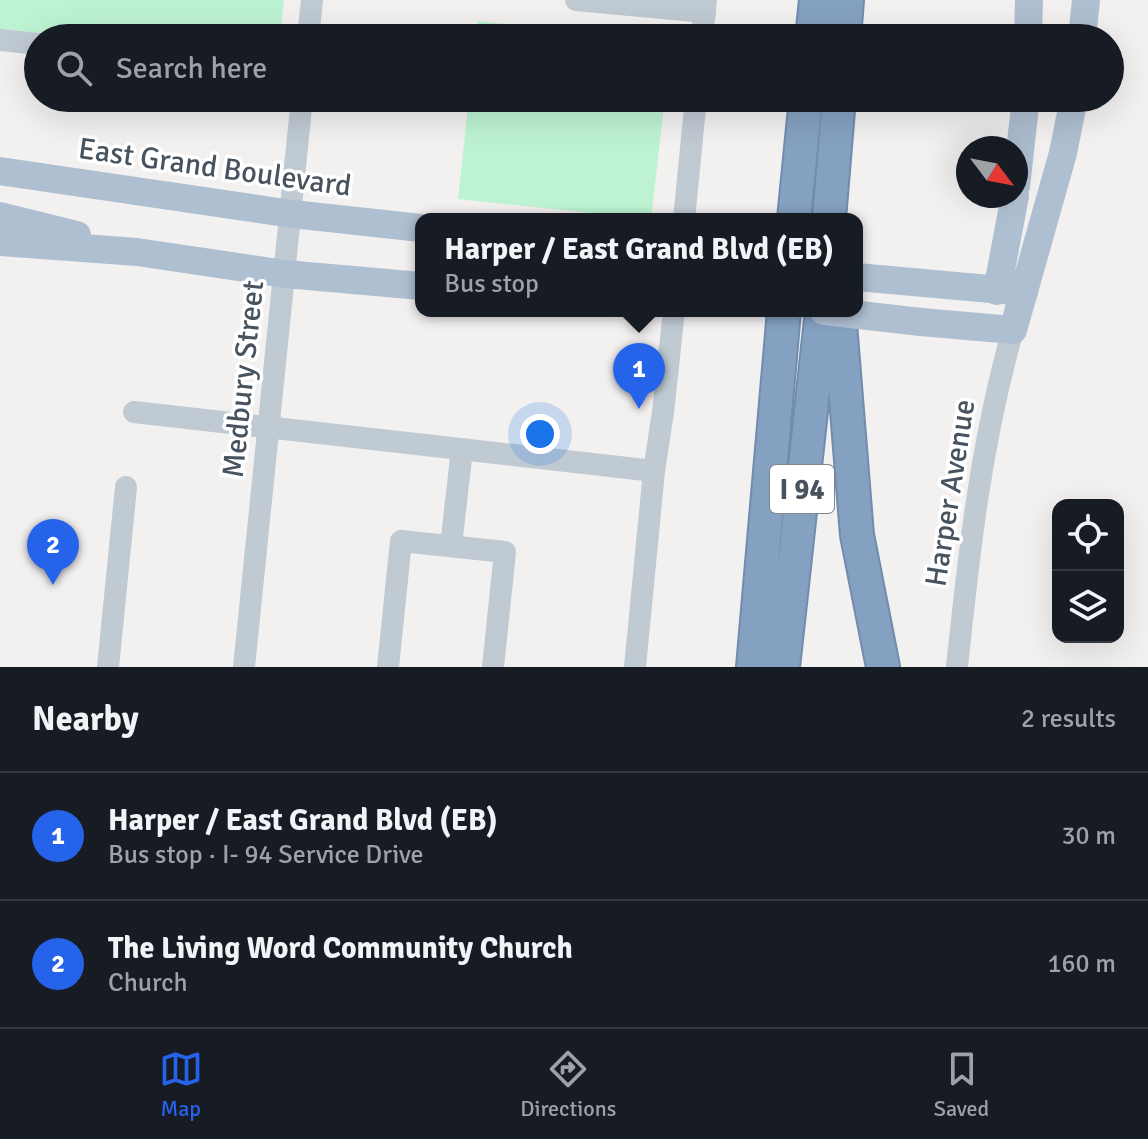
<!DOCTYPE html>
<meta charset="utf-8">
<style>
:root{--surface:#171b24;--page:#20242c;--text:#f1f3f6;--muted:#9ea1a6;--line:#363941;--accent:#2563eb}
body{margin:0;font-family:Signika,sans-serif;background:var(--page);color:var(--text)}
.controls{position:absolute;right:24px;bottom:24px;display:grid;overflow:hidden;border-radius:16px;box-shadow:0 8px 32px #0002}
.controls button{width:72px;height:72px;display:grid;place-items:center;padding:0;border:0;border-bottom:2px solid var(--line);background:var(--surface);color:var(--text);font:40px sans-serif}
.compass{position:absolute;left:956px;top:136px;width:72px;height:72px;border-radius:50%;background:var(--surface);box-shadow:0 8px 32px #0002;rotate:122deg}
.you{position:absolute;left:540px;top:434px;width:28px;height:28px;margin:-20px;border:6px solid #fff;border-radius:50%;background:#1a73e8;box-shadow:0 0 0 12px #1a73e833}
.badge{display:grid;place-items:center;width:52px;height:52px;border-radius:50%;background:var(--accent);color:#fff;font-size:26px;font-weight:700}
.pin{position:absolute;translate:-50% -66px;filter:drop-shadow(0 2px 4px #0008)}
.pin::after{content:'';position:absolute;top:42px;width:28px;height:24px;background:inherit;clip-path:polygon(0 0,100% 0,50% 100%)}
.popup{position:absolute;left:415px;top:213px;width:448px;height:104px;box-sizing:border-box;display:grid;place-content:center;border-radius:16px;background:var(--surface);filter:drop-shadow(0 2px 6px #0005);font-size:26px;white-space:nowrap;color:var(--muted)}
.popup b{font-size:30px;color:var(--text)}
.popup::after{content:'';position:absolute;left:50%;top:100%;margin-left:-16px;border:16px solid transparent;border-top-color:var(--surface)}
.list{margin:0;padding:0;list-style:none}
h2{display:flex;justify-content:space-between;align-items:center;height:104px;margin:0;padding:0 32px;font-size:34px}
h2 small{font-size:26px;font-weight:400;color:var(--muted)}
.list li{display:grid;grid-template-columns:52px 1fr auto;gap:24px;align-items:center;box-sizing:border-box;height:128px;padding:0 32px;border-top:2px solid var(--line)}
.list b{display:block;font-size:30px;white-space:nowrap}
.list p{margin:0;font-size:26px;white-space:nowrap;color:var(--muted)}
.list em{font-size:26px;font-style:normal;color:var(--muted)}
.icon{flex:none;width:44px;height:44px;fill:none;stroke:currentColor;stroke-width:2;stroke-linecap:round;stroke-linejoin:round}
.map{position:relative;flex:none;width:1148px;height:667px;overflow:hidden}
.search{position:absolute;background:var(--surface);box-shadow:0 8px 32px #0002;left:24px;right:24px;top:24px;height:88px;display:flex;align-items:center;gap:20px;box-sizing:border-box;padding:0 28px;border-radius:44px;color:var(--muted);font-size:30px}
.sheet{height:360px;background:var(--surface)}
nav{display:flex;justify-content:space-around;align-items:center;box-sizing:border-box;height:112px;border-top:2px solid var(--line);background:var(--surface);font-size:22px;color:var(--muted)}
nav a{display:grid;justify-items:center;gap:4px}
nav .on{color:var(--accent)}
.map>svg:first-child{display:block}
.green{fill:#bdf3d3}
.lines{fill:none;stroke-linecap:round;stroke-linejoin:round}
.highway-casing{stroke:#708cae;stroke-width:36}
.minor{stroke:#c0cad3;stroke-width:22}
.major{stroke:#aebfd1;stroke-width:28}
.highway{stroke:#85a1c2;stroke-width:32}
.major-bridge{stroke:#aebfd1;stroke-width:28}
.labels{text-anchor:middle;stroke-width:7;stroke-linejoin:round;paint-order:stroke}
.shield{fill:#fff;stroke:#7e878f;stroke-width:2}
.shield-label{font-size:28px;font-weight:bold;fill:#47535f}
.street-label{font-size:30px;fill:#47535f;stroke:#fff}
</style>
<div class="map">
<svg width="1148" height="667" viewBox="0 0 1148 667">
<rect width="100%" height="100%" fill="#f3f0f0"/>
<g class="green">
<path d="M0,0h284l-4,38h-190l-90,-9z"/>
<path d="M478,21l154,17h-156z"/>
<path d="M469,98h196l-14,121 -193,-20z"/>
</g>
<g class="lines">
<defs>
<g id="highway">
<path d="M812,38l4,-38"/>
<path d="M844,38l3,-38"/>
<path d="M794,219l12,-121"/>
<path d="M829,219l10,-121"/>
<path d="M839,311l18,224 26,132"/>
<path d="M753,667l31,-356"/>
<path d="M783,667l39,-356"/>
</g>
</defs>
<use href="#highway" class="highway-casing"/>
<g class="minor">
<path d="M576,0l129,12"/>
<path d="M308,38l4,-38"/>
<path d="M702,38l4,-38"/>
<path d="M0,40l38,4"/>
<path d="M684,219l12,-121"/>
<path d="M134,412l520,59"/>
<path d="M451,546l11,-97"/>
<path d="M108,667l18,-180"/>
<path d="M244,667l58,-569"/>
<path d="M388,667l13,-126 104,11 -12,115"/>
<path d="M635,667l19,-196 9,-59 11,-101"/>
<path d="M957,667c12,-115 24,-225 56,-337"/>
</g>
<g class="major">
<path d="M1028,38l1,-38"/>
<path d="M1082,38l4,-38"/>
<path d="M0,171l292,43 129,14"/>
<path d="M1016,186l10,-88"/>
<path d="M0,216l77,19"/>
<path d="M0,242l137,10 148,22 136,12"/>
<path d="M857,277l167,15"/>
<path d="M997,291l18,-95"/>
<path d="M921,322l92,8 50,-177 11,-55"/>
</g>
<use href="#highway" class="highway"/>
<path class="major-bridge" d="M824,311l97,11"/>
</g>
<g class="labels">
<rect class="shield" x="770" y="465" width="64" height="48" rx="6"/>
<g class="shield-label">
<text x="802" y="499">I 94</text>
</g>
<g class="street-label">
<text transform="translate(215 167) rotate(8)" y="10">East Grand Boulevard</text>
<text transform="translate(243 379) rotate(-84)" y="10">Medbury Street</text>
<text transform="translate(950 493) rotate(-81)" y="10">Harper Avenue</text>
</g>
</g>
</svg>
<div class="controls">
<button><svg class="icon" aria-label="locate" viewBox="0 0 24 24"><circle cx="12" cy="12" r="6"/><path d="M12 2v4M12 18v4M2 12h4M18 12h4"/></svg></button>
<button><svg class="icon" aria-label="layers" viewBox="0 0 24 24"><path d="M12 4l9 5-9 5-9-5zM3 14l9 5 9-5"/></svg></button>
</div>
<svg class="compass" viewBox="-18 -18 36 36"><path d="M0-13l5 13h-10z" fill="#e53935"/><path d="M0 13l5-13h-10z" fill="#9ea1a6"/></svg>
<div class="you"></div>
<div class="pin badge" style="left:639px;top:409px">1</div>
<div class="popup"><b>Harper / East Grand Blvd (EB)</b>Bus stop</div>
<div class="pin badge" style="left:53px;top:585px">2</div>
<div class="search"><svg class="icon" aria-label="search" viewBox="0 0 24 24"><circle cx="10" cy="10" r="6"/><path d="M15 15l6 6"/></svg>Search here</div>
</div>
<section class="sheet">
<h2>Nearby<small>2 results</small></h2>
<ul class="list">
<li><span class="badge">1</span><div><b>Harper / East Grand Blvd (EB)</b><p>Bus stop · I- 94 Service Drive</p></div><em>30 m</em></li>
<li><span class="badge">2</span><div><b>The Living Word Community Church</b><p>Church</p></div><em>160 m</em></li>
</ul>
</section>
<nav>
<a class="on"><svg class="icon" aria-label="map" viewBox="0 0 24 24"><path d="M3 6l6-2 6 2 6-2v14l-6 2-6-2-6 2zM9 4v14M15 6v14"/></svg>Map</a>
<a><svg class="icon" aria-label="directions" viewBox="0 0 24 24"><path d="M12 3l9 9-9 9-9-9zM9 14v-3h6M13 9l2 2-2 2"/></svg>Directions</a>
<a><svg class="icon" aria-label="saved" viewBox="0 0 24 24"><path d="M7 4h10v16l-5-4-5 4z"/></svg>Saved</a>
</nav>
